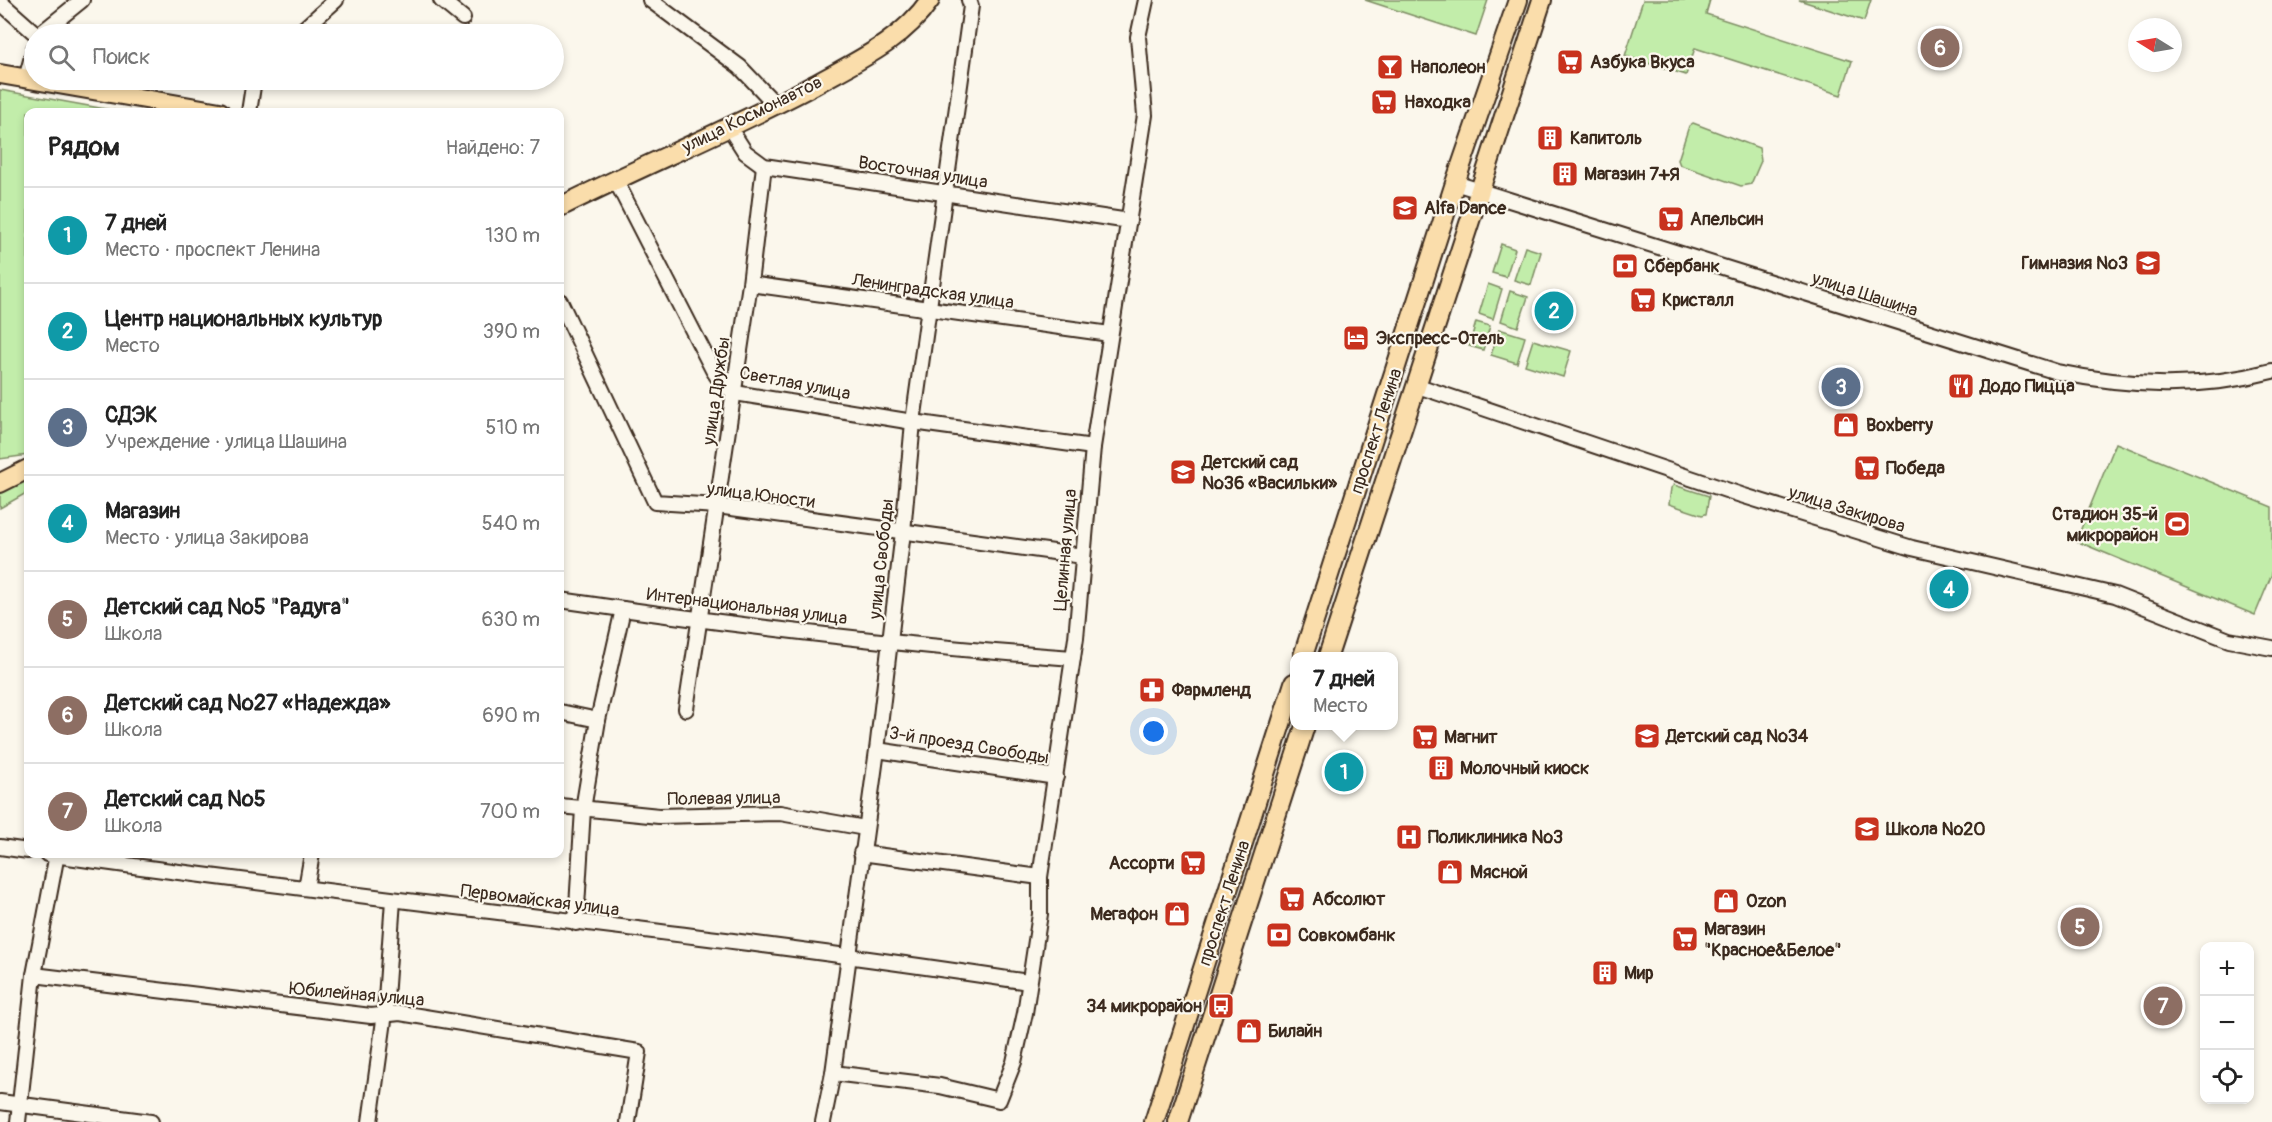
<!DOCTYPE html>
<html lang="ru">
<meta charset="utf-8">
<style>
:root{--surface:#fff;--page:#f2f2f2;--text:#222;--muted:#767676;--line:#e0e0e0;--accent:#c8321e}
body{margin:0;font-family:Pangolin,sans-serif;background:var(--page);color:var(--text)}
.controls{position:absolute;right:18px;bottom:18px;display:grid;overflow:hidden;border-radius:12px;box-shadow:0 3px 9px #0003}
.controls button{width:54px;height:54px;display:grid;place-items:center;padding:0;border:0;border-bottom:2px solid var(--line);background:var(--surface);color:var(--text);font:30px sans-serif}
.compass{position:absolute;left:2128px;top:18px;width:54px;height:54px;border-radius:50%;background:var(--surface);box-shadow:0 3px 9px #0003;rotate:281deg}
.you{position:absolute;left:1154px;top:732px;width:21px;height:21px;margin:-15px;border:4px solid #fff;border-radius:50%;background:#1a73e8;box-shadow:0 0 0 9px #1a73e833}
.badge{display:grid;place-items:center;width:39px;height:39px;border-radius:50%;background:var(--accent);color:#fff;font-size:20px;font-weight:700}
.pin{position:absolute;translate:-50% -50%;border:3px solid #fff;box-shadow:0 2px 6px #0006}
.popup{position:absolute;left:1290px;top:652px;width:108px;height:78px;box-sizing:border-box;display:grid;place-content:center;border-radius:12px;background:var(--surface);filter:drop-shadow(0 2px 4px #0005);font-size:20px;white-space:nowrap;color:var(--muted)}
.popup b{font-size:22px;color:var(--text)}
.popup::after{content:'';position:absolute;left:50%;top:100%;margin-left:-12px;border:12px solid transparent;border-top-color:var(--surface)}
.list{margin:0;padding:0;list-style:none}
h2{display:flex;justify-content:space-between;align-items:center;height:78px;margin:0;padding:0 24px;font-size:26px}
h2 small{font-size:20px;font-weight:400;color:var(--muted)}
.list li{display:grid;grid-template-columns:39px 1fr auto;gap:18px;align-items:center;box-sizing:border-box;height:96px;padding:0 24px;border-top:2px solid var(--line)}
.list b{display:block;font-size:22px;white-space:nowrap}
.list p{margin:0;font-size:20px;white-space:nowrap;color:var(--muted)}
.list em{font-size:20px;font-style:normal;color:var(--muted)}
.icon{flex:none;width:33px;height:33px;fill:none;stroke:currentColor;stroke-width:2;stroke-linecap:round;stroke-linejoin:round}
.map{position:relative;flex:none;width:2272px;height:1122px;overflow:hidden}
.search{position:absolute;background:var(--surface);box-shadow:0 3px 9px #0003;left:24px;top:24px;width:540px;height:66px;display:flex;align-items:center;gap:15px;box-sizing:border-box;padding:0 21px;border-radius:33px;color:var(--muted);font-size:22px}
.panel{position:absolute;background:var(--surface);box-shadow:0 3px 9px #0003;left:24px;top:108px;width:540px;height:750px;border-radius:12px}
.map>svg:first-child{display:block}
.green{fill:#c2edaa;stroke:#7e8c64;stroke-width:1.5}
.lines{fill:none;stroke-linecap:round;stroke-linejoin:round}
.minor-casing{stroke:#3b2a1e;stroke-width:18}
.major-casing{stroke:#3b2a1e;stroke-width:22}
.minor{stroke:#fbf7ec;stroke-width:14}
.major{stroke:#faddab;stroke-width:18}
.labels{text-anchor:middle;stroke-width:4.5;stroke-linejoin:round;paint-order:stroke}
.poi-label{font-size:18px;font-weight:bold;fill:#3b2a1e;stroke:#fbf7ec;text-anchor:start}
.street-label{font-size:18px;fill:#3b2a1e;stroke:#fbf7ec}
</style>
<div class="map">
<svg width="2272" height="1122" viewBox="0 0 2272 1122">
<rect width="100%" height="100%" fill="#fbf7ec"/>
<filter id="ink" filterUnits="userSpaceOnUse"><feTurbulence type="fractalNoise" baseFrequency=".0167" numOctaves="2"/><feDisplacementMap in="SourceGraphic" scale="12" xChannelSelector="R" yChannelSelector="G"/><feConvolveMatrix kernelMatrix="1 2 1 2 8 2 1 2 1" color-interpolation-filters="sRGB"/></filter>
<g filter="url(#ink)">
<g class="green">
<path d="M1365,0h123l-12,36z"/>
<path d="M1643,0h67l-4,14 146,47 -11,34 -146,-47 -9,27 -61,-19z"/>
<path d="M1799,0h72l-7,21z"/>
<path d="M0,90l122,22h-94v343l-28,4z"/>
<path d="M1693,123l66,25 2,13 -10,23 -10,2 -61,-21 -2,-5 11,-34z"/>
<path d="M1501,244l14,5 -9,28 -14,-4z"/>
<path d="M1525,247l16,5 -10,33 -17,-5z"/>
<path d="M1488,284l14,5 -9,30 -14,-5z"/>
<path d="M1510,291l18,6 -10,30 -17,-6z"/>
<path d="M1476,322l14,4 -7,24 -14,-4z"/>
<path d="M1499,329l26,8 -8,26 -26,-8z"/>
<path d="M1533,340l38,11 -8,26 -38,-12z"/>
<path d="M2116,443l156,64v67l-17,41 -179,-74z"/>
<path d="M28,476v16l-28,16v-18z"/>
<path d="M1674,485l35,11 -3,18 -4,1 -33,-11 2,-16z"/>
</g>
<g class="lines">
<defs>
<g id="minor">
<path d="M441,0l22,18"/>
<path d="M650,0l90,67 36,38"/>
<path d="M0,2l36,32"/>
<path d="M40,34l42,-34"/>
<path d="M298,34l38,-34"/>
<path d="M26,79l8,-30"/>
<path d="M249,112l5,-32"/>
<path d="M729,127l16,25 19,14 365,55"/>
<path d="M615,179l98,191 10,15 12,8 178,29 180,25"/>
<path d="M1455,183l602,189c73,15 143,18 215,-1"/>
<path d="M750,284l360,50"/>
<path d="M560,301l95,201 62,4 366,50"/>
<path d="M1415,385l326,110 171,53 203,47 114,45 43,8"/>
<path d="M560,600c170,25 342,46 513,58"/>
<path d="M686,709l64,-425 14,-118"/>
<path d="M560,712l38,8"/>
<path d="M877,750l179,27"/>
<path d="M560,806l99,10 121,-3 85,15"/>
<path d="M0,847l28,4"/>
<path d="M861,853l179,24"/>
<path d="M47,854c327,47 655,78 981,128"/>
<path d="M306,888l6,-34"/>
<path d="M576,923l7,-114 15,-89 25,-111"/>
<path d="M34,975l337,41 29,-3 239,39 -11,70"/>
<path d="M833,1073l107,13 59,14 15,-38 11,-49 15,-99v-37l36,-239 17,-191 52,-332 -7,-78 8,-37"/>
<path d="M0,1102l151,20"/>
<path d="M18,1122l16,-147 23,-121"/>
<path d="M370,1122l15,-109 8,-113"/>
<path d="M823,1122l10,-49 44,-323 26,-218 10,-110 58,-416 -2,-6"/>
</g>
<g id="major">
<path d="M0,74l220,38"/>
<path d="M560,207c84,-42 171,-78 254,-122 43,-24 88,-44 116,-85"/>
<path d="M0,483l28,-14"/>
<path d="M1303,656l152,-473 63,-183"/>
<path d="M1328,656l214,-656"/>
<path d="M1154,1122l140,-439"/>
<path d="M1178,1122l127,-396"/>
</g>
</defs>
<use href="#minor" class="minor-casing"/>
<use href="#major" class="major-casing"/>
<use href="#minor" class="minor"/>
<use href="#major" class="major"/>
</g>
</g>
<defs>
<symbol id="supermarket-square" viewBox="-11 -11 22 22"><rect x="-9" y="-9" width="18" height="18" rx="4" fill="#c8321e" stroke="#fbf7ec"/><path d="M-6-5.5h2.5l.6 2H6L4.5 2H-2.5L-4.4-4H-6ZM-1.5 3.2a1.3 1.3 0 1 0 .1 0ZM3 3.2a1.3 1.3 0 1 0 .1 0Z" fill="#fff"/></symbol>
<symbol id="bar-square" viewBox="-11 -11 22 22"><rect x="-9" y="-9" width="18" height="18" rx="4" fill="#c8321e" stroke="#fbf7ec"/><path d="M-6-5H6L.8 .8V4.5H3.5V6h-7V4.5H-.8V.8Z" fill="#fff"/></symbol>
<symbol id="building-square" viewBox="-11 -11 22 22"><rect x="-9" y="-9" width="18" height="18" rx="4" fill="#c8321e" stroke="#fbf7ec"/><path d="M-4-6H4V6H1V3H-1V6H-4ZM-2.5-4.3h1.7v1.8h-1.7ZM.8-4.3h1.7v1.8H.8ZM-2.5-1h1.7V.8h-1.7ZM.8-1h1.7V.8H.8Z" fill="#fff"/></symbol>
<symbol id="school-square" viewBox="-11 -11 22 22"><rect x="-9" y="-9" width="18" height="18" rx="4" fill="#c8321e" stroke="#fbf7ec"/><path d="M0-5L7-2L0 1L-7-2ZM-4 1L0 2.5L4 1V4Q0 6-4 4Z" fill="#fff"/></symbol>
<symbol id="bank-square" viewBox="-11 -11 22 22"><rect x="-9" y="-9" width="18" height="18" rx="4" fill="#c8321e" stroke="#fbf7ec"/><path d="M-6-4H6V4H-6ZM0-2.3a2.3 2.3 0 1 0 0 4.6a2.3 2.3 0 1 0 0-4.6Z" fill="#fff"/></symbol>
<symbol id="hotel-square" viewBox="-11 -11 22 22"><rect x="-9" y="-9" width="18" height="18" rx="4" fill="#c8321e" stroke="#fbf7ec"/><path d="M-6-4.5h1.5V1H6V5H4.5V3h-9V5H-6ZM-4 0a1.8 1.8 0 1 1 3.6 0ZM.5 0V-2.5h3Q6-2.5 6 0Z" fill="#fff"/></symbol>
<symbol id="restaurant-square" viewBox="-11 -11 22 22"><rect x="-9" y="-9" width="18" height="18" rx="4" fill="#c8321e" stroke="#fbf7ec"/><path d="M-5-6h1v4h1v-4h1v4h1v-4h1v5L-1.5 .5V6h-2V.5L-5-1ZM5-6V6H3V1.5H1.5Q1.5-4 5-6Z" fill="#fff"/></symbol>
<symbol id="shop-square" viewBox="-11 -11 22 22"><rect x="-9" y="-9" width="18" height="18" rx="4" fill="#c8321e" stroke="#fbf7ec"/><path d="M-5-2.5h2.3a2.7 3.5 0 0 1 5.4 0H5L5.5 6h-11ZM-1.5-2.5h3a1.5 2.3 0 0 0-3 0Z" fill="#fff"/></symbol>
<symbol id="stadium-square" viewBox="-11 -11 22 22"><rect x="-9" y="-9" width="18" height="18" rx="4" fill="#c8321e" stroke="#fbf7ec"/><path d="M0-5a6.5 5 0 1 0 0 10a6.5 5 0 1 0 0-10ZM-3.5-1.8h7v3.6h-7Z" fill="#fff"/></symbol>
<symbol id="pharmacy-square" viewBox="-11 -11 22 22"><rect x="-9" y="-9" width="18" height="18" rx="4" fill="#c8321e" stroke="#fbf7ec"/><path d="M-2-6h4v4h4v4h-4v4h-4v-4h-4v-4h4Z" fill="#fff"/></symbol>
<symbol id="hospital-square" viewBox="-11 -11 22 22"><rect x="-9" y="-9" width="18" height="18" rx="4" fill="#c8321e" stroke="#fbf7ec"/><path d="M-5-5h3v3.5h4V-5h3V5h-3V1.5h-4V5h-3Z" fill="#fff"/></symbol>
<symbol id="bus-square" viewBox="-11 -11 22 22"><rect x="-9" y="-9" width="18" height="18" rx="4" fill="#c8321e" stroke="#fbf7ec"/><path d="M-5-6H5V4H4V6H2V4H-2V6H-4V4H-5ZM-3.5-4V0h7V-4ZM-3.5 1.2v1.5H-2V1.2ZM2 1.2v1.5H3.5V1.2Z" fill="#fff"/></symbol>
</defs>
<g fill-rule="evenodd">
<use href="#supermarket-square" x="1555" y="47" width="30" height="30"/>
<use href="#bar-square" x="1375" y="52" width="30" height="30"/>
<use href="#supermarket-square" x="1369" y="87" width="30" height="30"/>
<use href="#building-square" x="1535" y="123" width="30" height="30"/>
<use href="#building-square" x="1550" y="159" width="30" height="30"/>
<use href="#school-square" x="1390" y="193" width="30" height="30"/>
<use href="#supermarket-square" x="1656" y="204" width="30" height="30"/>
<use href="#school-square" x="2133" y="248" width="30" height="30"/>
<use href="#bank-square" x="1610" y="251" width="30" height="30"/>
<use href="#supermarket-square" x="1628" y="285" width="30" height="30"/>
<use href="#hotel-square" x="1341" y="323" width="30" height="30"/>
<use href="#restaurant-square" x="1946" y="371" width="30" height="30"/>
<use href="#shop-square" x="1831" y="410" width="30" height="30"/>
<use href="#supermarket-square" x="1852" y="453" width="30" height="30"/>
<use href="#school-square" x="1168" y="457" width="30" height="30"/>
<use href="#stadium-square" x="2162" y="509" width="30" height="30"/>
<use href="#pharmacy-square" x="1137" y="675" width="30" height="30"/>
<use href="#school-square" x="1632" y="721" width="30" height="30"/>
<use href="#supermarket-square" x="1410" y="722" width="30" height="30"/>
<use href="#building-square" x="1426" y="753" width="30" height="30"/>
<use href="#school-square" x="1852" y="814" width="30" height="30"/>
<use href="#hospital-square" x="1394" y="822" width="30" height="30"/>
<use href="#supermarket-square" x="1178" y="848" width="30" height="30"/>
<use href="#shop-square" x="1435" y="857" width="30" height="30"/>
<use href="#supermarket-square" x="1277" y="884" width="30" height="30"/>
<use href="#shop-square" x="1711" y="886" width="30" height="30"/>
<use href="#shop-square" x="1162" y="899" width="30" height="30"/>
<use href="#bank-square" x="1264" y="920" width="30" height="30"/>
<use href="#supermarket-square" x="1670" y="924" width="30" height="30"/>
<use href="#building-square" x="1590" y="958" width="30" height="30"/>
<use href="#bus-square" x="1206" y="991" width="30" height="30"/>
<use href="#shop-square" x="1234" y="1016" width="30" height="30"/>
</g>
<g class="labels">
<g class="poi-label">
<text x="1590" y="68">Азбука Вкуса</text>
<text x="1410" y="73">Наполеон</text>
<text x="1404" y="108">Находка</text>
<text x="1570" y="144">Капитоль</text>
<text x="1584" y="180">Магазин 7+Я</text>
<text x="1424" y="214">Alfa Dance</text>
<text x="1690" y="225">Апельсин</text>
<text x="2128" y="269" text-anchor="end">Гимназия №3</text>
<text x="1644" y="272">Сбербанк</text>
<text x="1662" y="306">Кристалл</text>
<text x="1376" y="344">Экспресс-Отель</text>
<text x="1980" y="392">Додо Пицца</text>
<text x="1866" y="431">Boxberry</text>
<text x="1202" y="468">Детский сад<tspan x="1202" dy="21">№36 «Васильки»</tspan></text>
<text x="1886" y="474">Победа</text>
<text x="2158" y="520" text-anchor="end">Стадион 35-й<tspan x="2158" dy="21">микрорайон</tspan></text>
<text x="1172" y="696">Фармленд</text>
<text x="1666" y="742">Детский сад №34</text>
<text x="1444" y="743">Магнит</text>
<text x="1460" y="774">Молочный киоск</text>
<text x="1886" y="835">Школа №20</text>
<text x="1428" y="843">Поликлиника №3</text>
<text x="1174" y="869" text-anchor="end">Ассорти</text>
<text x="1470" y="878">Мясной</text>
<text x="1312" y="905">Абсолют</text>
<text x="1746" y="907">Ozon</text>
<text x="1158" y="920" text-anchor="end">Мегафон</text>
<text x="1704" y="935">Магазин<tspan x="1704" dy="21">"Красное&amp;Белое"</tspan></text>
<text x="1298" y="941">Совкомбанк</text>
<text x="1624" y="979">Мир</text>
<text x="1202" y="1012" text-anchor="end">34 микрорайон</text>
<text x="1268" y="1037">Билайн</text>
</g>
<g class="street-label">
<text transform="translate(752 114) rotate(-26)" y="6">улица Космонавтов</text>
<text transform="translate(923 172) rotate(9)" y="6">Восточная улица</text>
<text transform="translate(933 291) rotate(8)" y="6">Ленинградская улица</text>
<text transform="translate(1865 294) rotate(18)" y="6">улица Шашина</text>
<text transform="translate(795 383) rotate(11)" y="6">Светлая улица</text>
<text transform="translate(716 391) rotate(-82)" y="6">улица Дружбы</text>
<text transform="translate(1376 431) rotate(-72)" y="6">проспект Ленина</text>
<text transform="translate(761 495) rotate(7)" y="6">улица Юности</text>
<text transform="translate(1847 509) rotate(17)" y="6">улица Закирова</text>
<text transform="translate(1065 550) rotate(-85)" y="6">Целинная улица</text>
<text transform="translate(881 559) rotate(-84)" y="6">улица Свободы</text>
<text transform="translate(747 606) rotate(7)" y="6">Интернациональная улица</text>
<text transform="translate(969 745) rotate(9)" y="6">3-й проезд Свободы</text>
<text transform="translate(724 798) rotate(-1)" y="6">Полевая улица</text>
<text transform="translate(540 900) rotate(7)" y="6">Первомайская улица</text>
<text transform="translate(1224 903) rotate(-72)" y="6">проспект Ленина</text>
<text transform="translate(357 994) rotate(5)" y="6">Юбилейная улица</text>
</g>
</g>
</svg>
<div class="controls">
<button>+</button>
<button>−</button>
<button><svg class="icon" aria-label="locate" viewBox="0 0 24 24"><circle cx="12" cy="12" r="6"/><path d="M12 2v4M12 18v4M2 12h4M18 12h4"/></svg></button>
</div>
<svg class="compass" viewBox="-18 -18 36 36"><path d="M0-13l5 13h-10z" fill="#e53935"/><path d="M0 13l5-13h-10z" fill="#767676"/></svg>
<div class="you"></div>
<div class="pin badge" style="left:1344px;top:772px;background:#0f9aa8">1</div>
<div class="popup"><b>7 дней</b>Место</div>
<div class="pin badge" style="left:1554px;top:311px;background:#0f9aa8">2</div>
<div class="pin badge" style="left:1841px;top:387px;background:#5c6f8a">3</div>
<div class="pin badge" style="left:1949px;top:589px;background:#0f9aa8">4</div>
<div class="pin badge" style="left:2080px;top:927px;background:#8d6e63">5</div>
<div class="pin badge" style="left:1940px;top:48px;background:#8d6e63">6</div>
<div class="pin badge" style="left:2163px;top:1006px;background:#8d6e63">7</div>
<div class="search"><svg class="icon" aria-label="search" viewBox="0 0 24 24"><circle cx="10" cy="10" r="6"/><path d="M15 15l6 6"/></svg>Поиск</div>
<section class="panel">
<h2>Рядом<small>Найдено: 7</small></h2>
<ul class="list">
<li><span class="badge" style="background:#0f9aa8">1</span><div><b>7 дней</b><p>Место · проспект Ленина</p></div><em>130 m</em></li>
<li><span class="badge" style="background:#0f9aa8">2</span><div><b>Центр национальных культур</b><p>Место</p></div><em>390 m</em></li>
<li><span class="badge" style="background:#5c6f8a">3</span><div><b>СДЭК</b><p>Учреждение · улица Шашина</p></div><em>510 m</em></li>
<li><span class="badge" style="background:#0f9aa8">4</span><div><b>Магазин</b><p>Место · улица Закирова</p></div><em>540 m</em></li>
<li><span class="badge" style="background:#8d6e63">5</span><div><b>Детский сад №5 &quot;Радуга&quot;</b><p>Школа</p></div><em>630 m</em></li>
<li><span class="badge" style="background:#8d6e63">6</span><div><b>Детский сад №27 «Надежда»</b><p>Школа</p></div><em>690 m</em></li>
<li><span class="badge" style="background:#8d6e63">7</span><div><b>Детский сад №5</b><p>Школа</p></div><em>700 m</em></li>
</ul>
</section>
</div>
